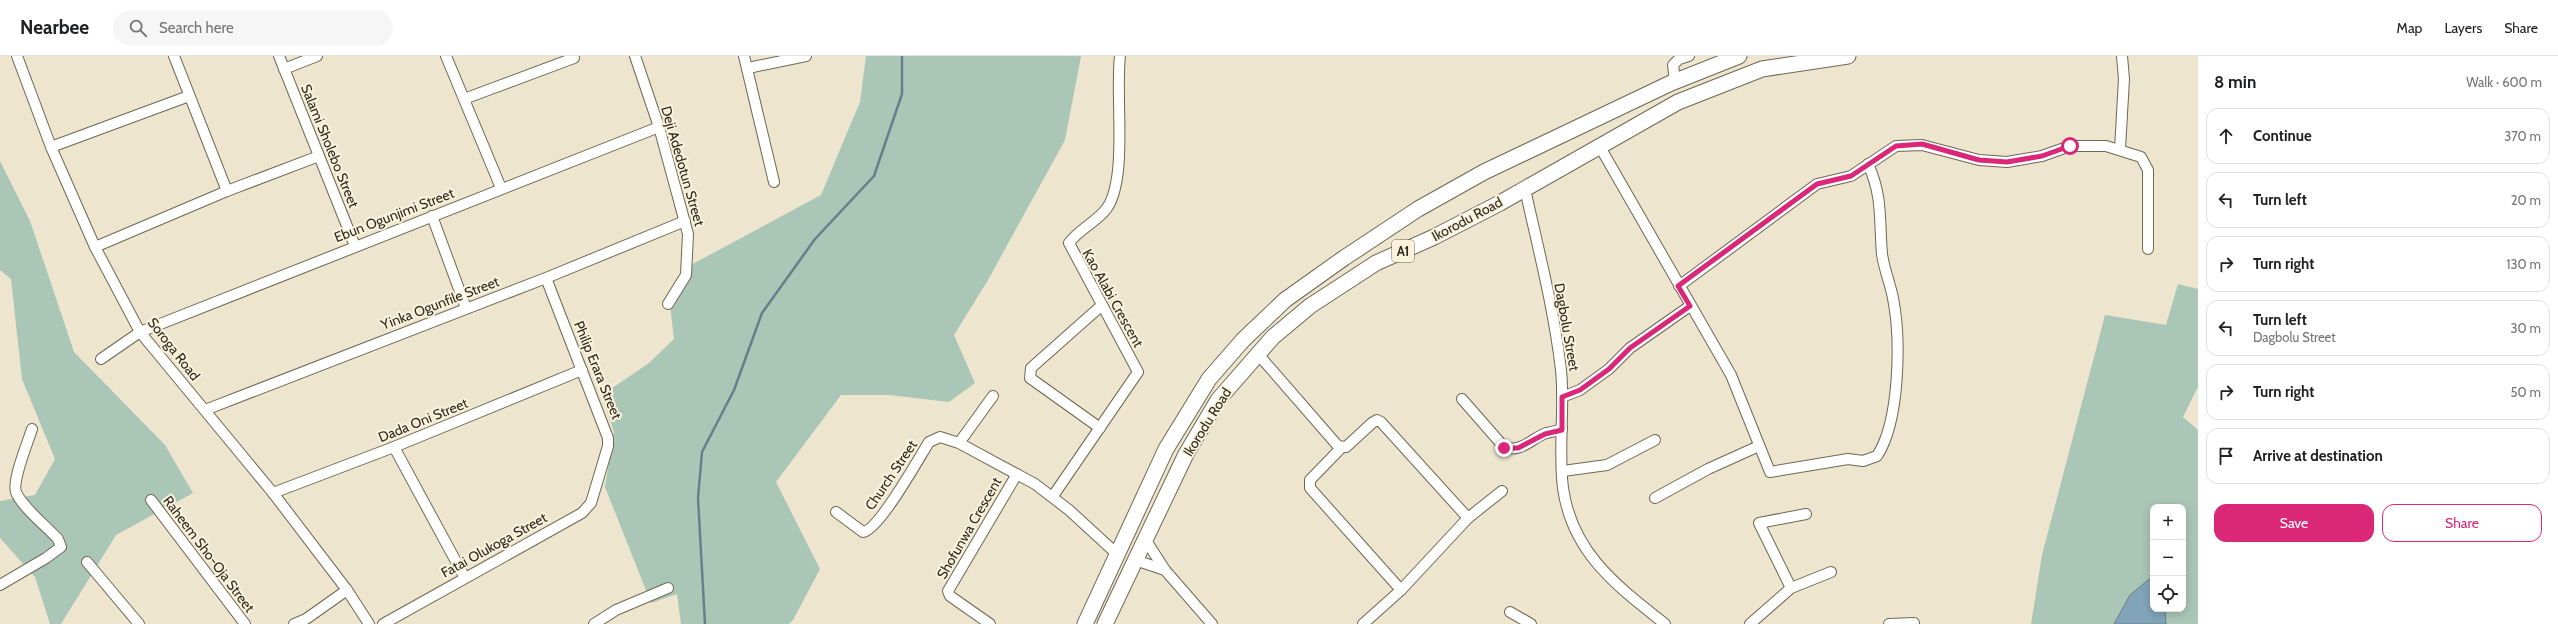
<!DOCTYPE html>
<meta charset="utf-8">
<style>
:root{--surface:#fff;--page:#f6f6f6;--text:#202124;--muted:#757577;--line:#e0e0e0;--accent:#db2777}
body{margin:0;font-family:Cabin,sans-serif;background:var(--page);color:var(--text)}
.controls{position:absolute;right:12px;bottom:12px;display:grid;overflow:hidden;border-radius:8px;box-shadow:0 2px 10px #0003}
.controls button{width:36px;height:36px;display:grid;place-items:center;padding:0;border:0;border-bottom:1px solid var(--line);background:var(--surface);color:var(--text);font:20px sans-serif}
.stop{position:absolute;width:12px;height:12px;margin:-9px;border:3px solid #db2777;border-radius:50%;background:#fff}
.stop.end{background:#db2777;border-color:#fff;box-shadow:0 1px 4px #0008}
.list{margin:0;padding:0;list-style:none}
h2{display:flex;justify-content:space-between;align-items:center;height:52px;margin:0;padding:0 16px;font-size:17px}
h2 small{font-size:13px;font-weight:400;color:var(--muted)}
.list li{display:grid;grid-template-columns:26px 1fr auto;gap:12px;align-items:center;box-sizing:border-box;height:56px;margin:0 8px 8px;padding:0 8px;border:1px solid var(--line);border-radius:12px}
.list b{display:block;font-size:15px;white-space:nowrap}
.list p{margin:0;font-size:13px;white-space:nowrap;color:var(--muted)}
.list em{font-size:13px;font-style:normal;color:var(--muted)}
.actions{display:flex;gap:8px;padding:12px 16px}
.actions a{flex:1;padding:9px 0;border:1px solid var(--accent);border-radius:12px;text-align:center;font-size:14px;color:var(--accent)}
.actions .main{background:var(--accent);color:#fff}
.icon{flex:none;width:22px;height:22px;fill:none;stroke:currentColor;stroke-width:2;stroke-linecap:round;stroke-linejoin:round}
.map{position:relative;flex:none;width:2198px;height:568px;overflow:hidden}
header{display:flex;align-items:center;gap:24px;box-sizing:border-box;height:56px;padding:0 20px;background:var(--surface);border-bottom:1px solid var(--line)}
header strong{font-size:19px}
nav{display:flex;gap:22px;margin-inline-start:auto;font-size:14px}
.search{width:280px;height:36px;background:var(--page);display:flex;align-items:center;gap:10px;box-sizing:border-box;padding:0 14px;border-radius:22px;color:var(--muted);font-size:15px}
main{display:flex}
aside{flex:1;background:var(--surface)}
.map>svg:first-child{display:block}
.green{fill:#aac6b7}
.water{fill:#81a4b9;stroke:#687f8b}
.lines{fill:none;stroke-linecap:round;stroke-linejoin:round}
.stream{stroke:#687f8b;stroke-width:2.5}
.minor-casing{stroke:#6e6753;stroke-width:12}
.highway-casing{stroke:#6e6753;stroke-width:17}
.minor{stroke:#fff;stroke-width:10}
.highway{stroke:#fff;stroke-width:15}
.route{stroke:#db2777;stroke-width:5}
.labels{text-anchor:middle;stroke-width:4;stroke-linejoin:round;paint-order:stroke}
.shield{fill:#faf2db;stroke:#6a6558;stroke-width:1}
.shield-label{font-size:13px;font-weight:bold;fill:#2c2920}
.street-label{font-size:14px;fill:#2c2920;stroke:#faf2db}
</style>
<header>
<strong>Nearbee</strong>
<div class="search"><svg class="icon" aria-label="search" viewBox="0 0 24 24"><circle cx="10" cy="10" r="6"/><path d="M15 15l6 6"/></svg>Search here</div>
<nav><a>Map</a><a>Layers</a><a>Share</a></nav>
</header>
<main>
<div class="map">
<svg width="2198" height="568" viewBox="0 0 2198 568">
<rect width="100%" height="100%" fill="#ede5ce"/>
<g class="green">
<path d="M866,0h215l-16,84 -77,140 -34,55 21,48 -26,19 -60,-7h-48l-65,87 44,87 -27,51 -4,4h-108l-4,-30 -26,9 -46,-116 9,-55 -12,-37 47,-32 25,-24 -4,-33 19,-40 132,-71 39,-93z"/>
<path d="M0,105l30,60 44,131 91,93 28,48 -77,42 -55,89h-11l-15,-47 -35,-39v-37l35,-6 20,-36 -33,-80 -11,-100 -11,-9z"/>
<path d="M2178,228l20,5v98l-15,30 15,13v194h-32l-1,-15h18v-102h-30v69l-23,19 -16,29h-83l11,-69 63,-240 61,10z"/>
</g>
<path class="water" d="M2153,520v33h12l1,15h-52l16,-29z"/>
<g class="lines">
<path class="stream" d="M705,568l-7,-126 4,-46 32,-62 28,-77 53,-74 59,-63 28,-82v-38"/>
<defs>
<g id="minor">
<path d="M17,0l34,91 44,100 45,85 133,161 74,97 22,34"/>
<path d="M174,0l53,135"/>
<path d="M279,0l76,190"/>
<path d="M446,0l55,132"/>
<path d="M635,0l24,71 29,107 -2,41 -18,29"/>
<path d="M744,0l30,126"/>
<path d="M748,12l58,-12"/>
<path d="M284,13l33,-13"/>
<path d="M1675,25l-2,-16 6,-6 10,-3"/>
<path d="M464,43l110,-41"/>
<path d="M51,91l138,-51"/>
<path d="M1600,91l131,228 39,97 78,-13 15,2 14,-5c23,-35 24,-117 16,-158 -3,-15 -9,-29 -11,-44 -3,-35 1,-57 -14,-90"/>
<path d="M2120,93l4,-70 -2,-23"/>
<path d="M1525,133c13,59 29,120 36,181 4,39 -3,79 2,118 9,65 54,98 102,136"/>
<path d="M432,160l34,92"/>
<path d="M95,191l132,-56 92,-35"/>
<path d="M1679,230l138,-102 34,-8 45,-30 26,-1 57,15 28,2 35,-6 28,-10h36l35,11 7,13v79"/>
<path d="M1257,297l81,93 8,1 26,-24 5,-3 4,2 87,96"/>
<path d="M101,303l39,-27 519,-205"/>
<path d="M1562,341l18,-7 29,-21 21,-21 60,-42"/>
<path d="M1462,343l42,48c17,6 27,-8 42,-14 5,-1 11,-2 16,-4"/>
<path d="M205,354l341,-132 139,-57"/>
<path d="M1100,372l-70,-50 1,-10 70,-62"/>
<path d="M959,387l34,-47"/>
<path d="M394,391l71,131"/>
<path d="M1342,391l-32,33v8l91,102"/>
<path d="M1563,415l44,-6 48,-25"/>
<path d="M273,437l121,-46 188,-77"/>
<path d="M1053,440l85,-124 -69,-129c10,-14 28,-21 38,-35 21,-31 8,-112 13,-152"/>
<path d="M1655,442l53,-29 51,-23"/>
<path d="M151,444l94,124"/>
<path d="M836,456l27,20c16,-2 56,-74 66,-90l11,-5 19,6 76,41 34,26 49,45"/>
<path d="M1145,483l20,31 47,54"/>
<path d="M1135,504l30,10"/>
<path d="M87,506l52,62"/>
<path d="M0,529l46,-27 15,-11 -3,-8c-11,-12 -37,-33 -42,-47 -4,-12 12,-50 16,-63"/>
<path d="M1791,532l-32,-65 47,-9"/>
<path d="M1510,556l21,12"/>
<path d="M294,568l12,-5 41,-29"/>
<path d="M383,568l199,-111 9,-10 17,-57v-8l-62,-160"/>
<path d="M594,568l22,-14 52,-22"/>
<path d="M990,568l-40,-28 -2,-5 69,-117"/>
<path d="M1363,568l38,-34 67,-72 34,-27"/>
<path d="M1750,568l41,-36 40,-16"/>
<path d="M1889,568l25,-1"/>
</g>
<g id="highway">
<path d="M1085,568l81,-175 43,-70 34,-39 42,-40 59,-42 74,-49 66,-37 187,-89 68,-27"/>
<path d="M1105,568l81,-170 32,-54 55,-63 37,-31 66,-43 58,-26 66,-34 178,-101 84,-33 86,-13"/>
</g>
</defs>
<use href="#minor" class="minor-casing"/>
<use href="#highway" class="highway-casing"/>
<use href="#minor" class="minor"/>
<use href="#highway" class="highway"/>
</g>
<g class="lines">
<path class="route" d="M1504,392h14l27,-14 17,-4v-33l18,-7 29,-21 21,-21 60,-42 -12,-20 139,-102 34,-8 45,-30 26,-2 57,16 28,2 35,-6 28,-10"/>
</g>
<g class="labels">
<rect class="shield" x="1392" y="184" width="22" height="22" rx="3"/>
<g class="shield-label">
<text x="1403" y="200">A1</text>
</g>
<g class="street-label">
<text transform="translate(330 90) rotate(68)" y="5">Salami Sholebo Street</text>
<text transform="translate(683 110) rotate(74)" y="5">Deji Adedotun Street</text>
<text transform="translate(394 159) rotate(-21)" y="5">Ebun Ogunjimi Street</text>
<text transform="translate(1467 163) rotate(-28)" y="5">Ikorodu Road</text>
<text transform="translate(1113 242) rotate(61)" y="5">Kao Alabi Crescent</text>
<text transform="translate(440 247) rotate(-21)" y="5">Yinka Ogunfile Street</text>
<text transform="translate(1567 271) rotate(80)" y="5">Dagbolu Street</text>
<text transform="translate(174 293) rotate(52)" y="5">Soroga Road</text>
<text transform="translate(598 314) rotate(68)" y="5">Philip Erara Street</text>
<text transform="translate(423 364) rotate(-22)" y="5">Dada Oni Street</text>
<text transform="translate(1207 366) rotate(-58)" y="5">Ikorodu Road</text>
<text transform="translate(891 419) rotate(-56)" y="5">Church Street</text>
<text transform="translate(969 472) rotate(-60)" y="5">Shofunwa Crescent</text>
<text transform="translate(494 489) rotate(-29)" y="5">Fatai Olukoga Street</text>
<text transform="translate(209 498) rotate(53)" y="5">Raheem Sho-Oja Street</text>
</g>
</g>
</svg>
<div class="controls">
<button>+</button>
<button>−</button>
<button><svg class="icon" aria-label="locate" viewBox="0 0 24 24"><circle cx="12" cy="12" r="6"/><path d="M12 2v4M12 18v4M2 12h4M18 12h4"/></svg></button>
</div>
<div class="stop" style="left:2070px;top:90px"></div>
<div class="stop end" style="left:1504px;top:392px"></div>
</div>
<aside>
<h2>8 min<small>Walk · 600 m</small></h2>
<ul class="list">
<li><svg class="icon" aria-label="ahead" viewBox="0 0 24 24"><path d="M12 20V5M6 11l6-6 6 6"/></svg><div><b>Continue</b></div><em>370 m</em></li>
<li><svg class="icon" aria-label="left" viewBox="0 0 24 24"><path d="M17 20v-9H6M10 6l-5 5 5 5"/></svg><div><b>Turn left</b></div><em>20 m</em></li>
<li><svg class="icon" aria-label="right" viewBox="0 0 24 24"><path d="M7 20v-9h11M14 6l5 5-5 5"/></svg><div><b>Turn right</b></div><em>130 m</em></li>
<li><svg class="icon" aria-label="left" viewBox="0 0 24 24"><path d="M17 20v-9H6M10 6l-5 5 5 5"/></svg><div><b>Turn left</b><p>Dagbolu Street</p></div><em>30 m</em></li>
<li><svg class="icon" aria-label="right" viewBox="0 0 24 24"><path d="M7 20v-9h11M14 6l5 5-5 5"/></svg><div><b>Turn right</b></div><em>50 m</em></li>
<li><svg class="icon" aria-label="arrive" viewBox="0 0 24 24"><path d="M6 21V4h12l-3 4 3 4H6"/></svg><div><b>Arrive at destination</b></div></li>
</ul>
<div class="actions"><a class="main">Save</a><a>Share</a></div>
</aside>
</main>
